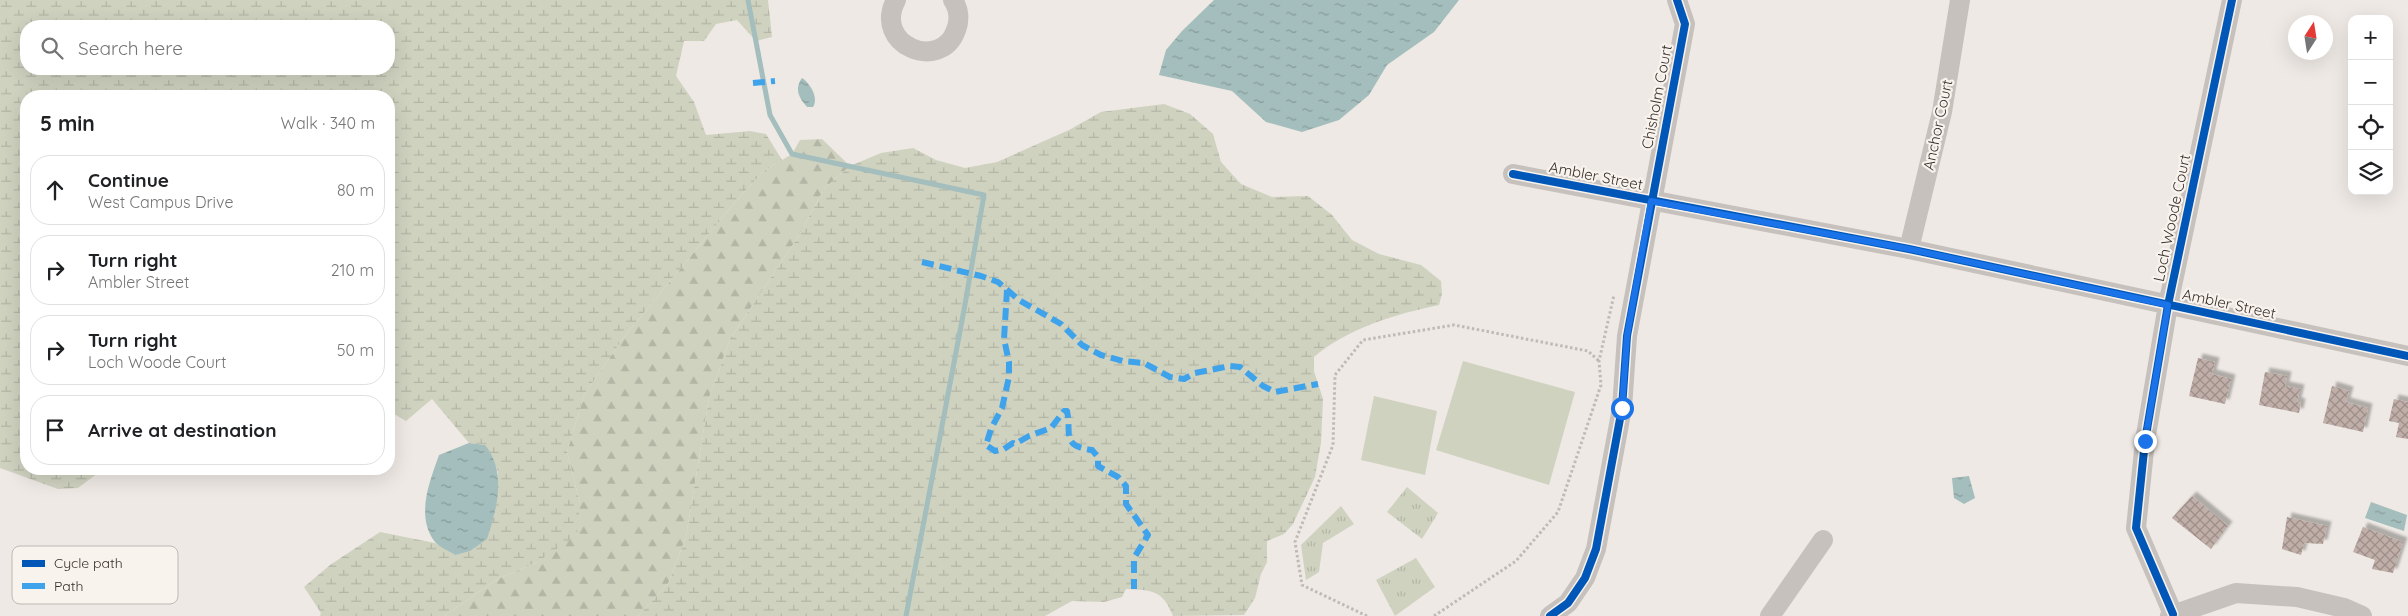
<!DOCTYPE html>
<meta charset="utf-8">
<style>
:root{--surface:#fff;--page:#f6f6f6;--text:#202124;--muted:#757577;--line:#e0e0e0}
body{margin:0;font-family:Quicksand,sans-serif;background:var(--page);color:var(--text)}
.controls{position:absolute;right:15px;top:15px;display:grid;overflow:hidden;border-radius:10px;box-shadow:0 5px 20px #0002}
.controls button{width:45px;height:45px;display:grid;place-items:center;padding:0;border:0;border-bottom:1px solid var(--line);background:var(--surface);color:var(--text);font:25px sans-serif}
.compass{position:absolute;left:2288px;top:15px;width:45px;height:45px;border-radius:50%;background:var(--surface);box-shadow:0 5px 20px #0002;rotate:12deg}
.stop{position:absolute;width:15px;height:15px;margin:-11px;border:4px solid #1a73e8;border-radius:50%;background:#fff}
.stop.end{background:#1a73e8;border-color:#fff;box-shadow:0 1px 5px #0008}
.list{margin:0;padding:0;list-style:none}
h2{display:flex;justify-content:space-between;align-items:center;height:65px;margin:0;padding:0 20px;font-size:21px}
h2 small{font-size:16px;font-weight:400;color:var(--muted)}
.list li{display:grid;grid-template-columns:32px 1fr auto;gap:15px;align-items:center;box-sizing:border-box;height:70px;margin:0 10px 10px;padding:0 10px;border:1px solid var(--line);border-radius:20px}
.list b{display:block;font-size:19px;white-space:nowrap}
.list p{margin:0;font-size:16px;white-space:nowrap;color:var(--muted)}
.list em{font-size:16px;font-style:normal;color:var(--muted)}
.icon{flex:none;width:28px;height:28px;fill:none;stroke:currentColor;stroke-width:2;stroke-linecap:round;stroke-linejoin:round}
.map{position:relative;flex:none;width:2408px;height:616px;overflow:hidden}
.search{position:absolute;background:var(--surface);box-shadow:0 5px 20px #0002;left:20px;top:20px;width:375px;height:55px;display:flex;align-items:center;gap:12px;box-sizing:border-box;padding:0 18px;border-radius:20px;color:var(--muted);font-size:19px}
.panel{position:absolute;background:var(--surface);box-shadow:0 5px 20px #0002;left:20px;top:90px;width:375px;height:385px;border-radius:20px}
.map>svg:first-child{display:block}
.green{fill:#d0d2c0}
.forest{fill:url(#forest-firs)}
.wetland{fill:url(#wetland-marsh);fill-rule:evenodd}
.park{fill:url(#park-tufts)}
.water{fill:url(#water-ripples)}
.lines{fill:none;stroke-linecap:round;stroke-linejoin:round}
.stream{stroke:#a3bebc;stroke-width:5}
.building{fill:url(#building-cross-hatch);filter:url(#shadow)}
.path{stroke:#c0bab6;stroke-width:3;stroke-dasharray:2.5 2.5;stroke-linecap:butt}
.street{stroke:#c7c1be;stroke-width:20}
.quiet{stroke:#3fa3eb;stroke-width:6;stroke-dasharray:12 6;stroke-linecap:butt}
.cycleway-casing{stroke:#f9f3ee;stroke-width:11}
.cycleway{stroke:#0057b8;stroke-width:8}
.route{stroke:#1a73e8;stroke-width:6}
.labels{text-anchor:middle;stroke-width:4.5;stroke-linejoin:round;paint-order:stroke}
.street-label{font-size:15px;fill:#382f2c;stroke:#f9f3ee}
.key{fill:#f9f3ee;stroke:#bfb8b4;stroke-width:1}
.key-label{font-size:14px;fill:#382f2c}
</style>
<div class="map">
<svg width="2408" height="616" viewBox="0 0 2408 616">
<defs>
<pattern id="forest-firs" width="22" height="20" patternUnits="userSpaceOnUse" patternTransform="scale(1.25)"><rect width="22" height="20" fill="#d0d2c0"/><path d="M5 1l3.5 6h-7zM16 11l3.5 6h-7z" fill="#b3b5a5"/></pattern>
<pattern id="wetland-marsh" width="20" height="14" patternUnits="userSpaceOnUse" patternTransform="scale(1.25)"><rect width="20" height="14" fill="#d0d2c0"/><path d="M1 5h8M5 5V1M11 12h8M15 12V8" fill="none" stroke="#b3b5a5"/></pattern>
<pattern id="park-tufts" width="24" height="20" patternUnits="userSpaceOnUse" patternTransform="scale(1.25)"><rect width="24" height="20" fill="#d0d2c0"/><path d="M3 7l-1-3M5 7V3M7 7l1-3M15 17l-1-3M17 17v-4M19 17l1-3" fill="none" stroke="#b3b5a5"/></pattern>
<pattern id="water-ripples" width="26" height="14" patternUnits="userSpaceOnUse" patternTransform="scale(1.25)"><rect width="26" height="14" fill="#a3bebc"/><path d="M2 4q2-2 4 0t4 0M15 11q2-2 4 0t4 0" fill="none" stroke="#869b99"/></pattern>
<pattern id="building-cross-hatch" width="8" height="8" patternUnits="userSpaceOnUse" patternTransform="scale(1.25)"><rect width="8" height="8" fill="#c0aea8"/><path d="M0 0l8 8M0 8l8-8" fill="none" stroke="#9d8e89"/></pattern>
<filter id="shadow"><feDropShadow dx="4.5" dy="-4.5" stdDeviation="1" flood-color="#0004"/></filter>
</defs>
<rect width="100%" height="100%" fill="#eee9e4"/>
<g class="green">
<path d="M1463,361l112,31 -26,93 -113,-35z"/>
<path d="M1374,396l63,15 -12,64 -64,-15z"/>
</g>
<path class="forest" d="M822,139l28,27 -26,23 -26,48 -68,102 -21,59 -23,139 -18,47 -30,32h-194l54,-37 39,-17 43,-59 -13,-51 17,-57 40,-58 112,-136 28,-30 28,-17 8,-14z"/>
<g class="wetland">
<path d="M0,0h768l4,37 -16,4 -19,-21 -21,4 -12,17h-20l-8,35 18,26 12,33 44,-4 16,3 16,26 -18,11 -28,30 -112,136 -40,58 -17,57 13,51 -3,32 -40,27 -39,17 -54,37h-124l1,-3 -17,-26 26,-22 50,-33 55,11 20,12 39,-38 4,-45 -13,-27 -16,-2 -37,-44 -26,22 -17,-10v-315h-363v373h74l-2,4 -20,15 -20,1 -58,-21zM26,26h363v43h-363z"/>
<path d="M1164,104l26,10 23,20 8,28 20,22 31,13 36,-1 24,19 20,25 27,14 42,11 20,16 1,13 -3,11c-43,9 -91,23 -125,52v14l9,28 -2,44 -6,34 -22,47 -9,10 -17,7v21l-6,12 -6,24 -11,17 -71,1c-10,-26 -21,-26 -47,-27l-4,8 -18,5 -32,-1 -27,15h-407l30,-32 18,-47 23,-139 21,-59 68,-102 26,-48 26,-23 31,-13 32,-5 23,12 29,8 32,-6 72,-32 32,-18z"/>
</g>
<g class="park">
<path d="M1407,487l31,26 -16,26 -35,-27z"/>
<path d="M1341,506l13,18 -31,19 -4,29 -13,8 -5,-35z"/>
<path d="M1416,558l19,29 -40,29 -19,-36z"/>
</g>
<g class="water">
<path d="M1214,0h245l-25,32 -47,33 -18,30 -30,25 -37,12 -36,-10 -34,-31 -73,-16 7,-25 16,-19z"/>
<path d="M802,78c8,5 17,20 11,29h-6c-8,-9 -13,-18 -5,-29z"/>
<path d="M469,443l16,2c22,27 12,64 2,94l-17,12 -15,4c-6,-4 -16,-8 -20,-13 -20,-26 -5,-61 4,-87z"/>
<path d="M1969,476l6,22 -11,6 -10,-6 -2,-20z"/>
<path d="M2371,502l36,13 -3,16 -39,-13z"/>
</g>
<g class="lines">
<path class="stream" d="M748,0l22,115 22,39 192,41 -20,115 -58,306"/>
</g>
<g class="building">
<path d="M2198,358l17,4 -3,12 19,5 -6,25 -36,-8z"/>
<path d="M2265,372l22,4 -2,10 15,3 -3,13 4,1 -2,10 -40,-8z"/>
<path d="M2332,386l17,5 -3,11 22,6 -5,24 -40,-9z"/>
<path d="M2394,399l14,3v37l-12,-2 3,-14 -10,-2z"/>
<path d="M2192,496l36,30 -17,23 -39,-31z"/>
<path d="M2287,517l40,9 -4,18 -19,-1 -3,12 -19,-6z"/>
<path d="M2363,527l40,15 -10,31 -21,-4 3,-9 -22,-8z"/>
</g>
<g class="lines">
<g class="path">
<path d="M1367,616l-65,-31 -7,-43 38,-97 2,-70 28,-35 91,-15 134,26 11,10"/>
<path d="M1434,616l82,-55 42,-49 43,-127 -2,-24 15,-66"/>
</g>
<g class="street">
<path d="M896,0c-24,45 45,73 60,30 4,-10 3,-21 -3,-30"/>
<path d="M1513,174l396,75 499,107"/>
<path d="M1909,249l33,-137 18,-112"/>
<path d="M2173,614l-37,-86 9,-87 23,-136 64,-305"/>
<path d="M1550,616l18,-13 17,-25 11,-29 26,-141 5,-72 58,-312 -8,-24"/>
<path d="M1770,616l53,-76"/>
<path d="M2170,616l66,-23 61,4 47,11 18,8"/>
</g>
<g class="quiet">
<path d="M753,83l22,-2"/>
<path d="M922,262l59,14 17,6 21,18 42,24 21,21 19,10 22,6 21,2 26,14 14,2 11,-6 35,-7 10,1 23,19 12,6 43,-8"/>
<path d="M1007,290l-3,49 5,23v15l-7,31 -11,21 -5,16 9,6 9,-2 9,-6 2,1 14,-8 22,-8 13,-17h3c5,22 -7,35 25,39l6,7v9l20,11 8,9v18l22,31 -14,23v31"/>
</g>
<defs>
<g id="cycleway">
<path d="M1513,174l396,75 499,107"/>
<path d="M2173,614l-37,-86 9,-87 23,-136 64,-305"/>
<path d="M1550,616l18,-13 17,-25 11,-29 26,-141 5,-72 58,-312 -8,-24"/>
</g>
</defs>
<use href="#cycleway" class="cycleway-casing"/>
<use href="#cycleway" class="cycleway"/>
</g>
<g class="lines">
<path class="route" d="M1622,408l5,-72 24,-135 258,48 259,56 -23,136"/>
</g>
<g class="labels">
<g class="street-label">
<text transform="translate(1657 97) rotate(-79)" y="5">Chisholm Court</text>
<text transform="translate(1938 125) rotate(-78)" y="5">Anchor Court</text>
<text transform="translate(1596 176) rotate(11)" y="5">Ambler Street</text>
<text transform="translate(2172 218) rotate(-78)" y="5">Loch Woode Court</text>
<text transform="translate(2229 304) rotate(12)" y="5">Ambler Street</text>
</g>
</g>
<rect x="12" y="546" width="166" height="58" rx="8" class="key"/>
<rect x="22" y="560" width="23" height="7" fill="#0057b8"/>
<rect x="22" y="583" width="23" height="6" fill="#3fa3eb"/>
<g class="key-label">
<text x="54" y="568">Cycle path</text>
<text x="54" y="591">Path</text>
</g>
</svg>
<div class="controls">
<button>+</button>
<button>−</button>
<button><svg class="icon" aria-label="locate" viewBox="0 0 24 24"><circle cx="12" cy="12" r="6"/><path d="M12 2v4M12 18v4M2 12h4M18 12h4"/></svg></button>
<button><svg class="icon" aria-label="layers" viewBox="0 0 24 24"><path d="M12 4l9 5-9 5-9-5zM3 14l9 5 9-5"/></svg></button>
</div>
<svg class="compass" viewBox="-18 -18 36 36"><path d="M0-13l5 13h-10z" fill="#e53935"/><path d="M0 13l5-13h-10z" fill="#757577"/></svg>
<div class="stop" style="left:1622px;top:408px"></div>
<div class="stop end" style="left:2145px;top:441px"></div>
<div class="search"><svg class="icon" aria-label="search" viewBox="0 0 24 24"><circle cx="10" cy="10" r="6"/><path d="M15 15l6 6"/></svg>Search here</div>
<section class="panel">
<h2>5 min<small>Walk · 340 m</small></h2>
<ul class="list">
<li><svg class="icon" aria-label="ahead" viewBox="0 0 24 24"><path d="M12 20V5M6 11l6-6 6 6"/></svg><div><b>Continue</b><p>West Campus Drive</p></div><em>80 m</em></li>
<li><svg class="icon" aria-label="right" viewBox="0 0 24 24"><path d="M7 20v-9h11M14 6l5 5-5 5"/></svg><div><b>Turn right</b><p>Ambler Street</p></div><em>210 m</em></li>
<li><svg class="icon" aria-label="right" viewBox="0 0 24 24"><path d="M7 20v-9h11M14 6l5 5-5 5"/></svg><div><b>Turn right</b><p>Loch Woode Court</p></div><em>50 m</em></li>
<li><svg class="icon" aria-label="arrive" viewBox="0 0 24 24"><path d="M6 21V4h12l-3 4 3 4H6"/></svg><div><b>Arrive at destination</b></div></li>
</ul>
</section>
</div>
